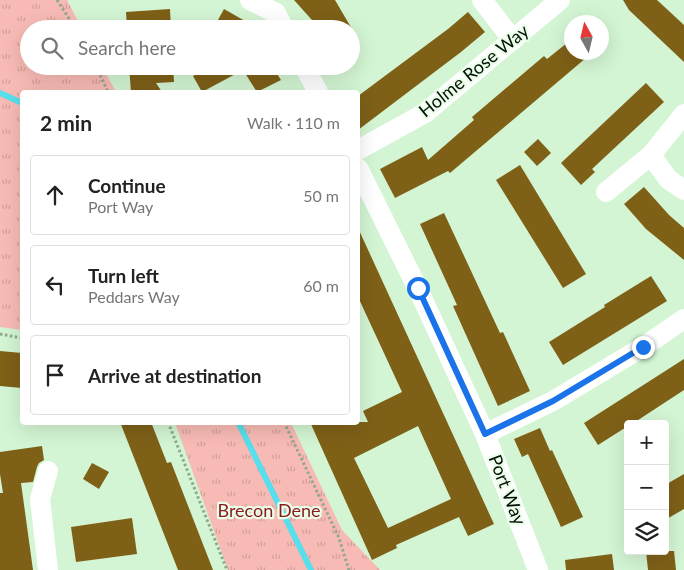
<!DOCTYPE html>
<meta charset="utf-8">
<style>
:root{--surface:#fff;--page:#f6f6f6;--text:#222;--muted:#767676;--line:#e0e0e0}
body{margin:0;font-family:Lato,sans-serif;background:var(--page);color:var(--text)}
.controls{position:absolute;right:15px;bottom:15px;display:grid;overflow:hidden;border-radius:5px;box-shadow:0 5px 20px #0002}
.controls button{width:45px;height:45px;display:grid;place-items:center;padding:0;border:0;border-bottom:1px solid var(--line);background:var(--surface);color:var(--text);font:25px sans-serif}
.compass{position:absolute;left:564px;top:15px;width:45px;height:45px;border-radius:50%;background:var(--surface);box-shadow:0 5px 20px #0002;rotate:352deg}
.stop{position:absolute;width:15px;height:15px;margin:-11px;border:4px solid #1a73e8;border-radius:50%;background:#fff}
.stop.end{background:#1a73e8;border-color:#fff;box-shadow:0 1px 5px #0008}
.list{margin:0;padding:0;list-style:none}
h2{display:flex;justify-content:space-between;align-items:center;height:65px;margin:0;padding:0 20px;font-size:21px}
h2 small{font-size:16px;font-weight:400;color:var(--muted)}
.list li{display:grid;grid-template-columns:32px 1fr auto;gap:15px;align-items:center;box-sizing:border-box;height:80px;margin:0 10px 10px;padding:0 10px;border:1px solid var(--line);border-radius:5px}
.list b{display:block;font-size:19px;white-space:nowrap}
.list p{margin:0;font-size:16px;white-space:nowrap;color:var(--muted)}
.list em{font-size:16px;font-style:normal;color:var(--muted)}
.icon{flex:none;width:28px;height:28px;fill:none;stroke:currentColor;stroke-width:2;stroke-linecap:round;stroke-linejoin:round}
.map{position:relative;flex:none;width:684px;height:570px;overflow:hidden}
.search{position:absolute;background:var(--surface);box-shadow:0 5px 20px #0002;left:20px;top:20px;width:340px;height:55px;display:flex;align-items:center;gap:12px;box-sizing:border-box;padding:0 18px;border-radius:28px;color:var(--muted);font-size:19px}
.panel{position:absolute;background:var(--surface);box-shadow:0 5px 20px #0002;left:20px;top:90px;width:340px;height:335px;border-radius:5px}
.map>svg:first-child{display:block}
.grass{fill:url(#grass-tufts)}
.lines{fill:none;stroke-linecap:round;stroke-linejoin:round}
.stream{stroke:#57dfed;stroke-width:6}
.building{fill:#7e6017;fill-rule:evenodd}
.path{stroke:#8fa98f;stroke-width:3;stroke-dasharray:2.5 2.5;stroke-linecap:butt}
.minor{stroke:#fff;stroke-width:20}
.route{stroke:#1a73e8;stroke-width:6}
.labels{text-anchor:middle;stroke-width:4.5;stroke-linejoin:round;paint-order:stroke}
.street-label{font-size:18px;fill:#051005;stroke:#eafeea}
.park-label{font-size:18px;fill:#8b1a1e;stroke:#eafeea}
</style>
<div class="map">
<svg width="684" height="570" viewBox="0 0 684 570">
<defs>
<pattern id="grass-tufts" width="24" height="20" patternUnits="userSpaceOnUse" patternTransform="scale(1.25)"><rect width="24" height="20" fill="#f8bab4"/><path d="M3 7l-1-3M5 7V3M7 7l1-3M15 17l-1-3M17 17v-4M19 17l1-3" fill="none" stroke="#d39f99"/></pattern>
</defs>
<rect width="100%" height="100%" fill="#d3f5d3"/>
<g class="grass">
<path d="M0,0h67l15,29h-53v37h73l14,26h-94v238l-22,-3z"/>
<path d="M175,423h116l51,107 38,40h-152z"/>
</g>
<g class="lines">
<g class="stream">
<path d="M0,93l22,10"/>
<path d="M238,422l73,148"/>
</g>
</g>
<g class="building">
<path d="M294,0h41l17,29h-32z"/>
<path d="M623,0h34l27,25v37l-55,-52z"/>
<path d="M170,9l1,20h-44l-1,-17z"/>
<path d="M224,9l35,20h-46z"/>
<path d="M468,12l17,20 -24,20 -103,78v-34l90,-67z"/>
<path d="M572,39v13h21l-143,121 -2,-2 -53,27 -15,-29 42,-22 6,13 46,-40 -2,-3 72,-61 3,3z"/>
<path d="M129,66h44l1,16 -18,1 6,9h-31z"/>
<path d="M210,66h62l9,14 -24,12 -14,-22 -41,22 -9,-16z"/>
<path d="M646,83l18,19 -72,67 3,3 -14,13 -20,-22z"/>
<path d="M538,139l13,14 -14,13 -13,-14z"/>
<path d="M520,165l66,109 -23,14 -67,-108z"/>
<path d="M644,187l25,28 15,13v32l-38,-31 -22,-25z"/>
<path d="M444,213l56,120 3,-1 27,59 -32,15 -45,-100 4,-1 -37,-81z"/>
<path d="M358,228l136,296 -26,12 -9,-19 -63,28 1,3 -25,12 -62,-138h58l-5,-11 39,-19 -44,-95zM418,426l33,73 -63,29 -34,-70z"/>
<path d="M651,276l16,25 -104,64 -14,-23 56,-35 -1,-2z"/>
<path d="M0,351l22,2v35l-22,-2z"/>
<path d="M684,359v31l-52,34h-4v2l-30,19 -14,-22z"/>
<path d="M120,422h31l16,41 4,-1 42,108h-35z"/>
<path d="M540,428l10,23 2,-1 31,67 -22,10 -33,-73 -6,3 -8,-18z"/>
<path d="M42,446l2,14 -5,3 -2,4 -4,15 -12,1 12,87h-33v-77h3l-3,-19v-22z"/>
<path d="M92,463l17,9 -10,17 -16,-10z"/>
<path d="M684,474v35l-19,11v-35z"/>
<path d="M132,518l5,36 -61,8 -5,-35z"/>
<path d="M646,551h28l2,19h-28z"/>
<path d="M612,554l2,16h-48l-1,-10z"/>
</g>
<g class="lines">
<g class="path">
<path d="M57,0l19,29"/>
<path d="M96,66l12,26"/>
<path d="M0,334l22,4"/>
<path d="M168,422l59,148"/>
<path d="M284,422l55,116 10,32"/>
</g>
<g class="minor">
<path d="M250,0l26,13 8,16"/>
<path d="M482,0l31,40"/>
<path d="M304,66l14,26"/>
<path d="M684,114l-33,41 17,24 16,11"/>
<path d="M358,150l67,-37 135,-113"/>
<path d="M358,168l60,121 67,145 53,136"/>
<path d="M606,192l45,-37"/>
<path d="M485,434l68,-33 90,-54 41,-28"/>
<path d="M48,471l-8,28 8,71"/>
</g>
</g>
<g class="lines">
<path class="route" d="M418,288l67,146 68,-33 90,-54"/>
</g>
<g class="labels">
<g class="street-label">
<text transform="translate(474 71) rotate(-39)" y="6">Holme Rose Way</text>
<text transform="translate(507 490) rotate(69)" y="6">Port Way</text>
</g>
<g class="park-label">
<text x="269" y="517">Brecon Dene</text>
</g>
</g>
</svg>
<div class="controls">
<button>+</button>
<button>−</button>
<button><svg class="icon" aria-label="layers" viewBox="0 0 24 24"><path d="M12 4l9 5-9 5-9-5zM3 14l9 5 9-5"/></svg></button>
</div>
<svg class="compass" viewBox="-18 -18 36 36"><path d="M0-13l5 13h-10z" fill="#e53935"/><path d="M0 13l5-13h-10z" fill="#767676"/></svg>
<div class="stop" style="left:418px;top:288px"></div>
<div class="stop end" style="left:643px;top:347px"></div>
<div class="search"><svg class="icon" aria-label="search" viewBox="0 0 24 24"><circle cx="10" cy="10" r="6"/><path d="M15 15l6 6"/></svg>Search here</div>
<section class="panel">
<h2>2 min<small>Walk · 110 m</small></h2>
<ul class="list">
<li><svg class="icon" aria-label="ahead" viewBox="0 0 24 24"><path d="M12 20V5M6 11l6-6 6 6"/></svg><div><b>Continue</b><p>Port Way</p></div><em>50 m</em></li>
<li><svg class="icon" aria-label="left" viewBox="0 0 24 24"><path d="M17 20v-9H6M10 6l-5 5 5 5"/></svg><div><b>Turn left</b><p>Peddars Way</p></div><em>60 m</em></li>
<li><svg class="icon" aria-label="arrive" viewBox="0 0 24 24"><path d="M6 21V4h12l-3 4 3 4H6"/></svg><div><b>Arrive at destination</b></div></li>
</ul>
</section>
</div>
